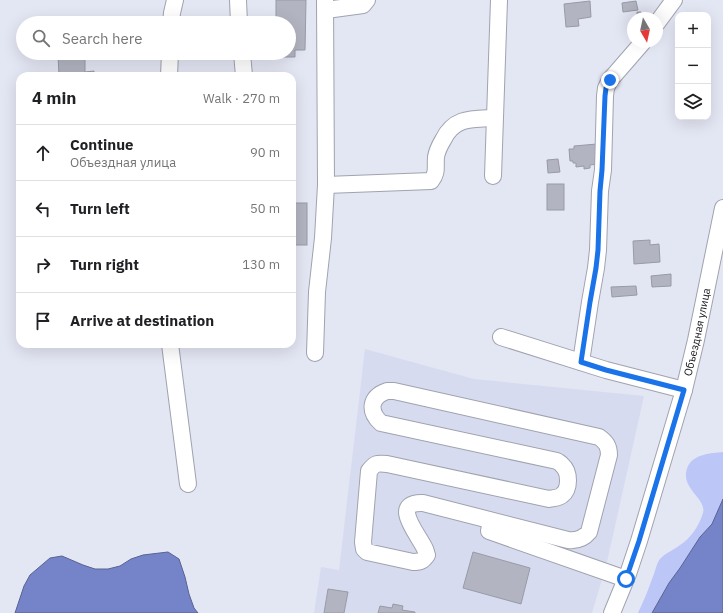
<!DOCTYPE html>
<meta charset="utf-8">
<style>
:root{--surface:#fff;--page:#f2f2f2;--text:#202124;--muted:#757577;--line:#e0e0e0}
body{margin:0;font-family:"IBM Plex Sans",sans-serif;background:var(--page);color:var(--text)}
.controls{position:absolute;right:12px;top:12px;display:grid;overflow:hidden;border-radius:8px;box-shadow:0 4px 16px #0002}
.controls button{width:36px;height:36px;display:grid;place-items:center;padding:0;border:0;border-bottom:1px solid var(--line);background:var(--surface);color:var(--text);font:20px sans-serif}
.compass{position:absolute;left:627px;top:12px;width:36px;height:36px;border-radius:50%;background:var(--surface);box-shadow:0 4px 16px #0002;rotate:171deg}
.stop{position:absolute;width:12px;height:12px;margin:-9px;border:3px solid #1a73e8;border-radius:50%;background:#fff}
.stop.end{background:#1a73e8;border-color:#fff;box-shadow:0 1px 4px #0008}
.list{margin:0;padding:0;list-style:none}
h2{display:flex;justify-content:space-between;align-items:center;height:52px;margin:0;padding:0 16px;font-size:17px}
h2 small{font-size:13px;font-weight:400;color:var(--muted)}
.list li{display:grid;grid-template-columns:26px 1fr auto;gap:12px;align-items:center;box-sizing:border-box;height:56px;padding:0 16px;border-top:1px solid var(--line)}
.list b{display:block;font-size:15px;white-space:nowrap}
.list p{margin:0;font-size:13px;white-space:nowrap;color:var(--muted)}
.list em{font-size:13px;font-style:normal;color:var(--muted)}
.icon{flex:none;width:22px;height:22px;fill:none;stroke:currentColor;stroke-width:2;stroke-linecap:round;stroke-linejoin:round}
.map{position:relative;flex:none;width:723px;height:613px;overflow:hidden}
.search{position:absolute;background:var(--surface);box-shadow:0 4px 16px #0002;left:16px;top:16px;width:280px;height:44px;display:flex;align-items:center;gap:10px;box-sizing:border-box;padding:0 14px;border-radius:22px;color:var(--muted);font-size:15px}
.panel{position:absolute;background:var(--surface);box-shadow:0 4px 16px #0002;left:16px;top:72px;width:280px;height:276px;border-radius:12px}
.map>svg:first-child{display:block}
.built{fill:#d6dbef}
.green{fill:#bcc7f8}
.water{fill:#7583c8;stroke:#586394}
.building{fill:#b2b5c1;stroke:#989ba7}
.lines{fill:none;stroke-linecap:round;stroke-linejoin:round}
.minor-casing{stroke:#a0a3af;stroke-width:18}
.minor{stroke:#fff;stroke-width:16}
.route{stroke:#1a73e8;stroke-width:5}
.labels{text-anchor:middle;stroke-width:3;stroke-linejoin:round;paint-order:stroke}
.street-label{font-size:11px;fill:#16171b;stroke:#fff}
</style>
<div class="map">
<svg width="723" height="613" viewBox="0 0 723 613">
<rect width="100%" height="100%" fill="#e3e6f3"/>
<path class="built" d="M365,349l109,30 170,17 -37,166 -15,51h-278l7,-46 18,3z"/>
<path class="green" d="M723,452v47l-3,9 -8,16 -12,13 -20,31 -11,15 -17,30h-14c5,-11 10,-22 14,-34 3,-6 4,-15 8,-20 5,-6 14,-9 20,-14 11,-7 19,-19 23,-32 4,-15 -25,-25 -15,-47 6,-12 23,-13 35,-14z"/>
<g class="water">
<path d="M723,499v114h-71l17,-30 11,-15 20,-31 12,-13z"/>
<path d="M168,552l11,7 6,18 4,17 5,14 4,5h-183l9,-27 6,-11 20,-17 12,-2 21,9 12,4h13l12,-3 11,-7 12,-4z"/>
</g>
<g class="building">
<path d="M276,0h30l-1,50h-10v7h-19v-4h13v-30h-13z"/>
<path d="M590,1l1,16 -13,2 1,7 -13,1 -2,-23z"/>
<path d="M636,1l2,9 -15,2 -1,-9z"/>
<path d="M637,12h4l1,6h-5z"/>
<path d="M85,54v18l9,-1v5h-35l-1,-21z"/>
<path d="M597,144l2,20 -9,1v3l-6,1v-3l-8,1v-4h-3v-2h-3l-1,-12h5v-3z"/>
<path d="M558,159l2,13 -12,1 -1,-13z"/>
<rect x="547" y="184" width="17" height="26"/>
<rect x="292" y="203" width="15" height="42"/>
<path d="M650,240v5l9,-1 1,18 -26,2 -1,-23z"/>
<path d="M671,274v12l-19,1 -1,-11z"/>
<path d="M636,286l1,9 -25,2 -1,-10z"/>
<path d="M473,552l57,16 -9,36 -58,-16z"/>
<path d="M328,589l20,3 -4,21h-20z"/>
<path d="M393,604l10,2 -1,4 13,2v1h-37l2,-7 12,2z"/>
</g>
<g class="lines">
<defs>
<g id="minor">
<path d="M238,0l1,23"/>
<path d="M326,10l37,-5 4,-5"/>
<path d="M171,23l1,-10 3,-13"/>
<path d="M657,23l17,-23"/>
<path d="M242,53l2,23"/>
<path d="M169,76l1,-23"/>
<path d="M493,176l6,-176"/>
<path d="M326,185l105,-4c7,-9 4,-13 5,-24 1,-6 4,-12 7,-17 11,-23 29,-21 51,-22"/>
<path d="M501,337l105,33 78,20"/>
<path d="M170,344l18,140"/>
<path d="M315,353l2,-61 6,-54 3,-53 -1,-185"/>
<path d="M581,362l9,-60 6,-34 2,-18 2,-59 3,-21 2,-74 1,-8 4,-8 33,-38"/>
<path d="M387,391h7l205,46c7,5 10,9 10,18l-20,77c-5,6 -12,9 -21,8l-145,-37c-34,-1 -4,32 2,46 1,1 1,4 2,6 -4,6 -7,7 -14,7l-46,-10 -3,-3 -1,-7 6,-71c6,-8 8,-8 18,-7l162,35c5,-1 10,-1 13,-4 8,-6 8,-23 0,-30 -1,-2 -4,-3 -5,-4l-176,-38c-13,-12 -11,-26 6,-32z"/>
<path d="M491,521l-2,10 137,48"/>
<path id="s1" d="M612,613l16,-39 11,-33 45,-151 12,-50 27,-132"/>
</g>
</defs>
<use href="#minor" class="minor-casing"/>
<use href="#minor" class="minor"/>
</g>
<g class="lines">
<path class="route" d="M610,80l-4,8 -1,8 -3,74 -2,21 -2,59 -2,18 -6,34 -9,60 25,8 78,20 -45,151 -13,38"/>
</g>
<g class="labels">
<g class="street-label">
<text dy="4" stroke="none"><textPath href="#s1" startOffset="294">Объездная улица</textPath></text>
</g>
</g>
</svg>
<div class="controls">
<button>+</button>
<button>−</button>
<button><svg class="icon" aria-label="layers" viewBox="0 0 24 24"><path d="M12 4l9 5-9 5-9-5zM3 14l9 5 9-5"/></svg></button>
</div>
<svg class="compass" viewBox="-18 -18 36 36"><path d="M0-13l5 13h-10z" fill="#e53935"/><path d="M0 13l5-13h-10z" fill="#757577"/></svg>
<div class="stop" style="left:626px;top:579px"></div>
<div class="stop end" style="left:610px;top:80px"></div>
<div class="search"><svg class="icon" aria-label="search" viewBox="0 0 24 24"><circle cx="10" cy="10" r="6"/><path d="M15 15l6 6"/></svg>Search here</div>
<section class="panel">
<h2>4 min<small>Walk · 270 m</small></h2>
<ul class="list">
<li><svg class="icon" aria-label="ahead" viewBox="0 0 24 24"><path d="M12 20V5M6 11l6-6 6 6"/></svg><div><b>Continue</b><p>Объездная улица</p></div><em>90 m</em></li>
<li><svg class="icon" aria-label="left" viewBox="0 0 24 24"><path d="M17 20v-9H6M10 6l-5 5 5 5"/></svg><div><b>Turn left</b></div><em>50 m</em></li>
<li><svg class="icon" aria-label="right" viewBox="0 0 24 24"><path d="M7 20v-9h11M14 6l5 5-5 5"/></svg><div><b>Turn right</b></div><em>130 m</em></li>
<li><svg class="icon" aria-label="arrive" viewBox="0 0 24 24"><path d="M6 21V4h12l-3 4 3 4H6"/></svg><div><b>Arrive at destination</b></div></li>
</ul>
</section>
</div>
